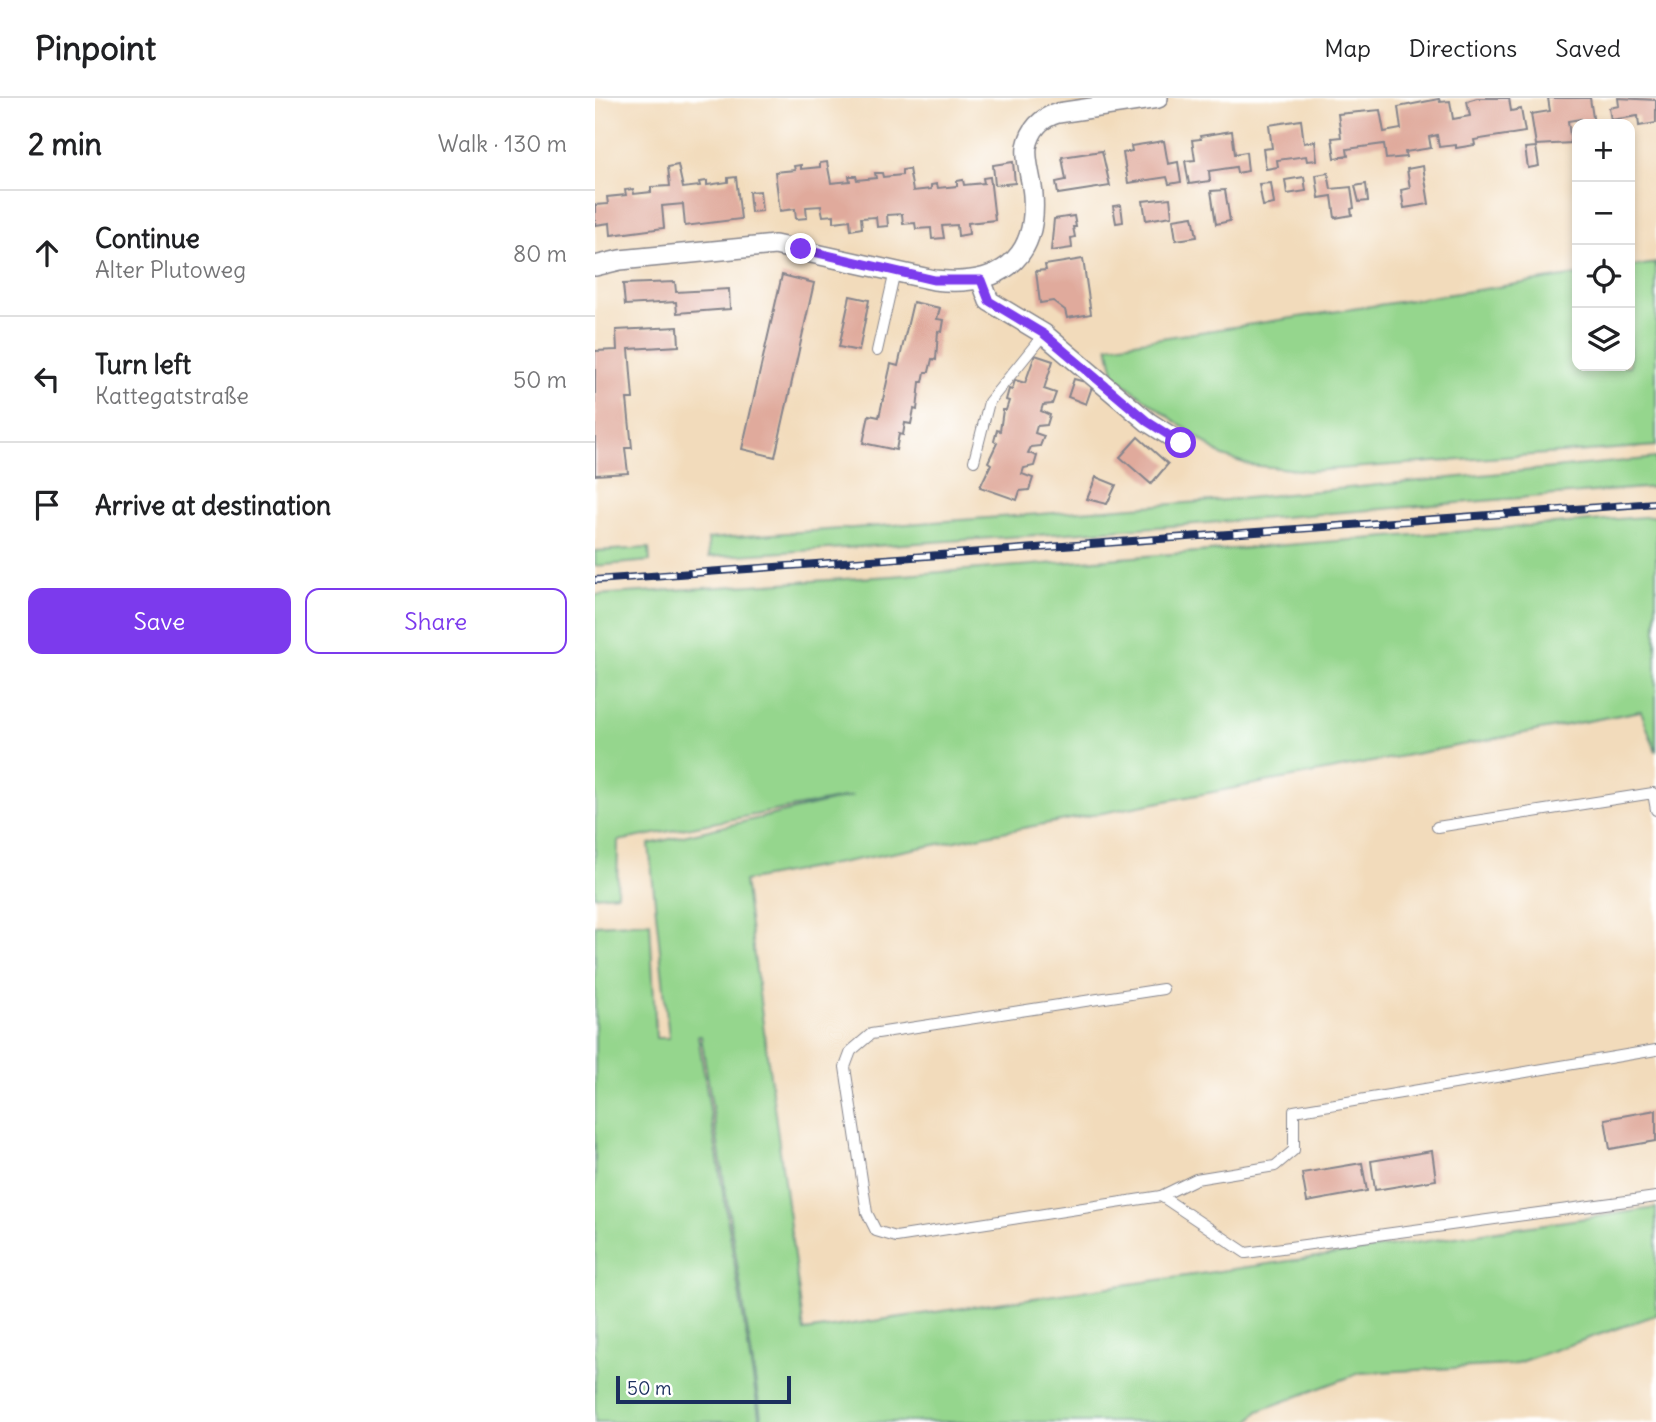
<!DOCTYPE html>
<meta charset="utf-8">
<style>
:root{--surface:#fff;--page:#f2f2f2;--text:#202124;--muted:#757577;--line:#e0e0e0;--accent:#7c3aed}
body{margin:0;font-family:Delius,sans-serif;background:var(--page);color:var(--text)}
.controls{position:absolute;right:21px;top:21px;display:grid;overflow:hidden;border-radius:14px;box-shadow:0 4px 10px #0003}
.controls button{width:63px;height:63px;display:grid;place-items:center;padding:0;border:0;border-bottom:2px solid var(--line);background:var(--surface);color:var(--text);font:35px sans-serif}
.scale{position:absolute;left:21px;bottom:18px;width:175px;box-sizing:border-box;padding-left:7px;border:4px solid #1b2f5e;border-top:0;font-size:19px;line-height:24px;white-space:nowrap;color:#1b2f5e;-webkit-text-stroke:5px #fff;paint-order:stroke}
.stop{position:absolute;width:21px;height:21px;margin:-16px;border:5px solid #7c3aed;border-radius:50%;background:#fff}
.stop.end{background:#7c3aed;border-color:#fff;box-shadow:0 2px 7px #0008}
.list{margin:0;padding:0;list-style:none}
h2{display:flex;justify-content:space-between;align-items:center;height:91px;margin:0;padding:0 28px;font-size:30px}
h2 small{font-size:23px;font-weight:400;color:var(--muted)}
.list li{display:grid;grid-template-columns:46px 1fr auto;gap:21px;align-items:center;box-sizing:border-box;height:126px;padding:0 28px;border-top:2px solid var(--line)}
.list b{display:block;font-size:26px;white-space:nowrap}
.list p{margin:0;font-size:23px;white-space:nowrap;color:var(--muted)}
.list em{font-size:23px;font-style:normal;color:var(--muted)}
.actions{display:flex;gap:14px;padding:21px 28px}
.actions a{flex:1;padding:16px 0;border:2px solid var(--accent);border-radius:14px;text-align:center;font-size:24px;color:var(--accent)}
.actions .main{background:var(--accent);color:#fff}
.icon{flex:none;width:38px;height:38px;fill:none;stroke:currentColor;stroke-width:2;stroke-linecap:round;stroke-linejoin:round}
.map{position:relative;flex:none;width:1061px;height:1324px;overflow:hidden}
header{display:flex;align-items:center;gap:42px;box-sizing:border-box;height:98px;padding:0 35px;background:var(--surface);border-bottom:2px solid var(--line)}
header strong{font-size:33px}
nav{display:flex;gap:38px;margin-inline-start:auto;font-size:24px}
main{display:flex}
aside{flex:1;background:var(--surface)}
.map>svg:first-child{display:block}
.green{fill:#95d68d;stroke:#588276;stroke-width:2}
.building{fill:#e0aa9c}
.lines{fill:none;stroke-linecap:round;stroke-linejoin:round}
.lane-casing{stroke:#86858c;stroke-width:12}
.street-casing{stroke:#86858c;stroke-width:22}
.lane{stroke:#fff;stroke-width:10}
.street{stroke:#fff;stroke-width:19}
.rail-casing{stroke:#1b2f5e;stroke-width:8}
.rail{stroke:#fff;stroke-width:5;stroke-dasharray:16;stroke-linecap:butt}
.route{stroke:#7c3aed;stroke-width:9}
</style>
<header>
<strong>Pinpoint</strong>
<nav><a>Map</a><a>Directions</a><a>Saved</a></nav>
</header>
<main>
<aside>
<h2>2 min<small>Walk · 130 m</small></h2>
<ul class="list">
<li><svg class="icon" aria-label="ahead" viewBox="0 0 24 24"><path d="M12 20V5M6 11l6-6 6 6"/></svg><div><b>Continue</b><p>Alter Plutoweg</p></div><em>80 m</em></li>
<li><svg class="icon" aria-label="left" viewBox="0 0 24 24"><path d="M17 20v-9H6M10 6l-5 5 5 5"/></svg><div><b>Turn left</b><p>Kattegatstraße</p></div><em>50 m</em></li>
<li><svg class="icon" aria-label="arrive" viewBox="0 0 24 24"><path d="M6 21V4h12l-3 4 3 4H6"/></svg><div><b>Arrive at destination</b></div></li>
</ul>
<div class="actions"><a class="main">Save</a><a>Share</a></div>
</aside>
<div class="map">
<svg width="1061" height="1324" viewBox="0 0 1061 1324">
<rect width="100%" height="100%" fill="#fff"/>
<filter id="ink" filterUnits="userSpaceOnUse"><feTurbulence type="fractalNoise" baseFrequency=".0143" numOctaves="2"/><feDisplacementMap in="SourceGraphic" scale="14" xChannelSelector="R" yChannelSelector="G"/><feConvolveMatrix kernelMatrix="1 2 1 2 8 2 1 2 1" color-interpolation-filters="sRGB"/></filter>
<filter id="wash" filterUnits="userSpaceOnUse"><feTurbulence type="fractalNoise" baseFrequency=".00686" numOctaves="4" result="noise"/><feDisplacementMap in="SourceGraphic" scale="28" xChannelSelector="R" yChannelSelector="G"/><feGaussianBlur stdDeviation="1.57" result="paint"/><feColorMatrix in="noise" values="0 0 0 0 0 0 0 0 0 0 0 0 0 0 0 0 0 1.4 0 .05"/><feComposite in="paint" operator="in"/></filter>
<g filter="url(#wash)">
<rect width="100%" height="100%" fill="#f2dbbb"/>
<g class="green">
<path d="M1061,165v183l-347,25 -59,-6 -27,-9 -108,-79 -7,-31 469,-71v91h53v-99z"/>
<path d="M1061,360v29l-486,39 -461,31 -1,-18 518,-39z"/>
<path d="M1061,418v236l-15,-41 -897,170 60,450 852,-123v107l-145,50 -151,8 -102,38 -9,11h-487l-61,-386h-3l62,386h-165v-497l55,-3 6,116h13l-20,-194 204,-48 -235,45 -1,53 -22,2v-301l296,-19z"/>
<path d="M54,450l1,13 -55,5v-15z"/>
</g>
<g id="blocks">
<g class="building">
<path d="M882,0h32l2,13 10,-2 4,23 -51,8 1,5 -19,3v-3l-17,2 -2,-12 -8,2 2,11 -26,4 1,5 -20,2 -2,-15 -37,5 1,7 -13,2 -3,-20 9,-1 -3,-23 42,-4 4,22 17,-3 -3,-22 41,-8 1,3 10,-1 3,18 17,-3 -3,-15z"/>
<path d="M953,0h42l4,26h-12l-1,-5 -13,2 3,22 -35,2 -5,-31 19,-3z"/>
<path d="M1023,0l38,2v23l-17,3 -1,-10 -27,4 -2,-12 10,-2z"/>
<path d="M706,22l3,23 11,-2 2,19 -10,1 -1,-5 -29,4 1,7 -12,2 -3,-20 9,-1 -3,-23z"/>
<path d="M637,33l3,23 11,-2 2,19 -11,2 -1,-6 -27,4 1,10 -21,3 -4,-23 10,-1 -3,-20 9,-1 -1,-3z"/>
<path d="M569,43l4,23 10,-2 3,20 -12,2 -2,-7 -39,6 -5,-30 9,-2 -1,-5z"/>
<path d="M941,49l3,19 -11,2 -3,-20z"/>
<path d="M507,53l8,35 -52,8 -2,-12 10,-2 -4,-23z"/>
<path d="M232,64l4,21 19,-2 -1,-5h7l1,4 19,-2 -1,-5h7l1,4 19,-2v-5l7,-1 4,22 18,-2v-4l6,-1 1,4 19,-2v-5l6,-1 1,5 20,-2 -1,-5 7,-1 5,43 -27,3 1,11 -11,2 -1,-11 -15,1 2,12 -12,1 -1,-11 -15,1 -1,-6 -12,1 -1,-10 -15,1 1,11 -11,1 -1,-10 -15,1 1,10 -11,2 -1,-10 -16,2v-7l-11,1 -2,-10 -15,1 1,11 -11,1 -1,-10 -15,2 -5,-39 20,-2 -1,-4 7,-1v4l19,-2v-4z"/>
<path d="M418,64l2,21 -20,2 -2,-20z"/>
<path d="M83,67l5,23 17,-2 -1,-4 8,-1v4l21,-3v-4l8,-1 5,42 -56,7 -2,-22 -21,2 2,22 -53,7 -1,-12 -15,2v-20l13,-1 -1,-7 19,-2 -1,-5 8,-1 1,5 17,-2v-5l19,-1 -2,-19z"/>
<path d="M828,68l6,38 -25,4 -3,-18 9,-2 -3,-19z"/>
<path d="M733,75l3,16 20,-2 3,21 -3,1 1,6 -17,3 -3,-22 -13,2 -3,-23z"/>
<path d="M709,79l2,14 -19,3 -2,-14z"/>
<path d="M676,85l3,21 -11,2 -4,-22z"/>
<path d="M771,86l2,17 -9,1 -4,-16z"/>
<path d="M630,92l5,31 -14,3 -5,-33z"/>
<path d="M165,93l2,20 -11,1 -2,-20z"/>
<path d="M575,100l2,18 -26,4 -3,-19z"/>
<path d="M526,107l2,17 -7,1 -3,-17z"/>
<path d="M479,118l2,11h-3l2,10 -4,1 1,10 -21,3 3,-32z"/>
<path d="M598,118l4,21 -21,3 -3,-21z"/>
<path d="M488,161l8,55 -24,4 -2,-8 -12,-9 -13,2 -4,-32 10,-1 -1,-5z"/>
<path d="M187,177l32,8 -39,174 -33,-8z"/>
<path d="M80,184l1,10 53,-3 1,20 -53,4 -1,-11 -51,3 -2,-21z"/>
<path d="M255,198l19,4 -10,51 -20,-4z"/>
<path d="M318,204l27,6 -3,11 7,1 -2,12 -4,-1 -2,29 -4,-1 -3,13h-4l-2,10h-3l-3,28 -3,-1 -3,15 -6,-1 -2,12 -4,-1 -3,16 -33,-7 6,-28 10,2 12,-53 7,2z"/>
<path d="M83,229l1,19 -50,3 4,50h-6l5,49h-7l3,25 -33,2v-124l22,-1 -1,-20z"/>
<path d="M440,257l18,6 -9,28 12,4 -4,11 -9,1 -2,6 9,4 -3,10 -10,1 -2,7 9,3 -4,10 -9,1 -3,6 9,3 -3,10 -10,2 -2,6 11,4 -4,12 -9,1 -3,9 -37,-13 11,-23 -3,-2 9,-19 -3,-2 3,-11 3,1 3,-21h3l3,-9 -3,-1 3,-11 3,1 3,-10 10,3z"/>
<path d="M479,281l19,5 -7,20 -18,-7z"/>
<path d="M543,339l30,27 -17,20 -31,-27z"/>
<path d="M501,379l20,8 -9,19 -20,-5z"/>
<path d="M1061,1012v31l-46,8 -5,-30z"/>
<path d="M837,1053l4,29 -61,10 -4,-29z"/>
<path d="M767,1065l5,28 -60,11 -5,-29z"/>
</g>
</g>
</g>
<g filter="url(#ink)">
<use href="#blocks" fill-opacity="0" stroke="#86858c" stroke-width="2"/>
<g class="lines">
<defs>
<g id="lane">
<path d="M282,253l18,-80"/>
<path d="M379,363l15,-59 55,-68"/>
<path d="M842,729l216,-34 3,17"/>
<path d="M568,891l-292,45 -20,17 -6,16 22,146 9,18 20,6 265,-41 35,-17 79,-13 19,-16v-39l362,-61"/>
<path d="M566,1098l85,57 410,-56"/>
</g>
<g id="street">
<path d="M0,168l25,-6 155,-15 159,35c63,7 104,-18 99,-85 -1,-15 -8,-34 -6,-48 4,-19 14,-29 31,-34l100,-15"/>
<path d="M386,182l8,21 55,33 104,88 33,21"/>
</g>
</defs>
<use href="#lane" class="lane-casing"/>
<use href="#street" class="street-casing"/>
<use href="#lane" class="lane"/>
<use href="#street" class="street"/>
<defs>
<path id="rail" d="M0,482l1061,-77"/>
</defs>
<use href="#rail" class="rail-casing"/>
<use href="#rail" class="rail"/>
</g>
</g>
<g class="lines" filter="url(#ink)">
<path class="route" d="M206,151l133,31h47l8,21 55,33 104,88 33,21"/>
</g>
</svg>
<div class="controls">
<button>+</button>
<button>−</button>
<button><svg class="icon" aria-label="locate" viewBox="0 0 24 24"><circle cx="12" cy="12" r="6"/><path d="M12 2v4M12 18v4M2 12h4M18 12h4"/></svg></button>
<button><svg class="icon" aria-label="layers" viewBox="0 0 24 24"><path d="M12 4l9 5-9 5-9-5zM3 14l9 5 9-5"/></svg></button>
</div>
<div class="scale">50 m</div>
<div class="stop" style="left:586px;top:345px"></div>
<div class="stop end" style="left:206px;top:151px"></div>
</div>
</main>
